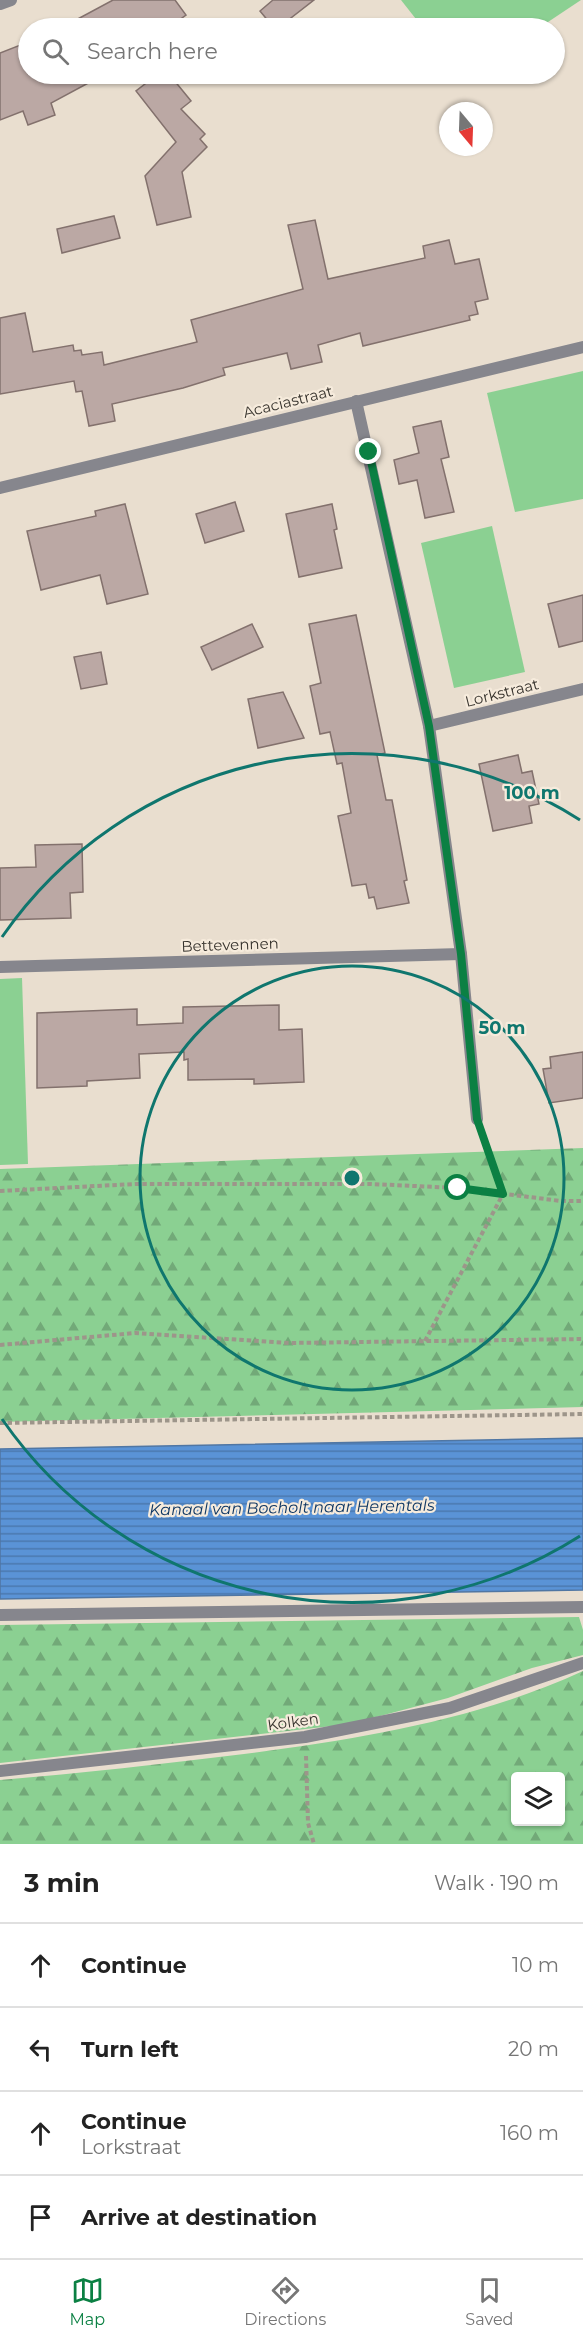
<!DOCTYPE html>
<meta charset="utf-8">
<style>
:root{--surface:#fff;--page:#f2f2f2;--text:#222;--muted:#767676;--line:#e0e0e0;--accent:#0b8043}
body{margin:0;font-family:Montserrat,sans-serif;background:var(--page);color:var(--text)}
.controls{position:absolute;right:18px;bottom:18px;display:grid;overflow:hidden;border-radius:6px;box-shadow:0 2px 4px #0004}
.controls button{width:54px;height:54px;display:grid;place-items:center;padding:0;border:0;border-bottom:2px solid var(--line);background:var(--surface);color:var(--text);font:30px sans-serif}
.compass{position:absolute;left:439px;top:102px;width:54px;height:54px;border-radius:50%;background:var(--surface);box-shadow:0 2px 4px #0004;rotate:161deg}
.stop{position:absolute;width:18px;height:18px;margin:-14px;border:4px solid #0b8043;border-radius:50%;background:#fff}
.stop.end{background:#0b8043;border-color:#fff;box-shadow:0 2px 6px #0008}
.list{margin:0;padding:0;list-style:none}
h2{display:flex;justify-content:space-between;align-items:center;height:78px;margin:0;padding:0 24px;font-size:26px}
h2 small{font-size:20px;font-weight:400;color:var(--muted)}
.list li{display:grid;grid-template-columns:39px 1fr auto;gap:18px;align-items:center;box-sizing:border-box;height:84px;padding:0 24px;border-top:2px solid var(--line)}
.list b{display:block;font-size:22px;white-space:nowrap}
.list p{margin:0;font-size:20px;white-space:nowrap;color:var(--muted)}
.list em{font-size:20px;font-style:normal;color:var(--muted)}
.icon{flex:none;width:33px;height:33px;fill:none;stroke:currentColor;stroke-width:2;stroke-linecap:round;stroke-linejoin:round}
.map{position:relative;flex:none;width:583px;height:1844px;overflow:hidden}
.search{position:absolute;background:var(--surface);box-shadow:0 2px 4px #0004;left:18px;right:18px;top:18px;height:66px;display:flex;align-items:center;gap:15px;box-sizing:border-box;padding:0 21px;border-radius:33px;color:var(--muted);font-size:22px}
.sheet{height:414px;background:var(--surface)}
nav{display:flex;justify-content:space-around;align-items:center;box-sizing:border-box;height:84px;border-top:2px solid var(--line);background:var(--surface);font-size:16px;color:var(--muted)}
nav a{display:grid;justify-items:center;gap:3px}
nav .on{color:var(--accent)}
.map>svg:first-child{display:block}
.green{fill:#8bd092}
.forest{fill:url(#forest-firs);fill-rule:evenodd}
.water{fill:url(#water-rules);stroke:#5076a3;stroke-width:1.5}
.building{fill:#bba8a4;stroke:#83716d;stroke-width:1.5}
.lines{fill:none;stroke-linecap:round;stroke-linejoin:round}
.path{stroke:#9d958a;stroke-width:4;stroke-dasharray:4.5 3;stroke-linecap:butt}
.lane{stroke:#86868d;stroke-width:12}
.street{stroke:#86868d;stroke-width:12}
.route{stroke:#0b8043;stroke-width:8}
.ring{fill:none;stroke:#0f766e;stroke-width:3}
.labels{text-anchor:middle;stroke-width:4.5;stroke-linejoin:round;paint-order:stroke}
.street-label{font-size:15px;fill:#37332d;stroke:#f6ebdc}
.water-label{font-size:16px;font-style:italic;fill:#0f3763;stroke:#f6ebdc}
.centre{fill:#0f766e;stroke:#f6ebdc;stroke-width:3}
.ring-label{font-size:18px;text-anchor:middle;font-weight:bold;fill:#0f766e;stroke:#f6ebdc;stroke-width:4.5;stroke-linejoin:round;paint-order:stroke}
</style>
<div class="map">
<svg width="583" height="1844" viewBox="0 0 583 1844">
<defs>
<pattern id="forest-firs" width="22" height="20" patternUnits="userSpaceOnUse" patternTransform="scale(1.5)"><rect width="22" height="20" fill="#8bd092"/><path d="M5 1l3.5 6h-7zM16 11l3.5 6h-7z" fill="#72a978"/></pattern>
<pattern id="water-rules" width="6" height="5" patternUnits="userSpaceOnUse" patternTransform="scale(1.5)"><rect width="6" height="5" fill="#5a93d6"/><path d="M0 2.5h6" fill="none" stroke="#4b79ae"/></pattern>
</defs>
<rect width="100%" height="100%" fill="#e9decf"/>
<g class="green">
<path d="M401,0h180l-42,28h-116z"/>
<path d="M583,371v128l-68,13 -28,-119z"/>
<path d="M492,526l33,146 -71,16 -33,-145z"/>
<path d="M22,978l6,186 -28,1v-186z"/>
</g>
<g class="forest">
<path d="M583,1148v259l-583,15v-253z"/>
<path d="M579,1617l4,13v25l-51,13 -84,30 -98,26 -350,39v-138z"/>
<path d="M583,1671v173h-583v-64c82,-7 163,-16 244,-26 115,-15 233,-34 339,-83zM560,1776v46h-44v-46z"/>
</g>
<path class="water" d="M583,1438v152l-583,9v-150z"/>
<g class="building">
<path d="M113,0h62l11,15 -18,13h-107z"/>
<path d="M273,0h41l-36,28h-4l-14,-17z"/>
<path d="M28,42v32h77l-54,29 4,12 -27,10 -5,-14 -23,9v-67z"/>
<path d="M158,74h11l22,27 -10,8 24,25 -5,5 7,8 -25,25 9,45 -34,8 -12,-49 31,-34 -40,-51z"/>
<path d="M114,216l6,22 -58,15 -5,-24z"/>
<path d="M315,220l13,59 97,-21 -2,-12 26,-6 6,24 24,-5 9,40 -13,3 3,12 -9,2 1,4 -107,26 -3,-13 -42,12 4,17 -31,7 -4,-16 -64,15 2,7 -42,13 -71,16 3,17 -26,5 -7,-35 -6,1 -2,-11 -74,13v-76l25,-5 8,39 40,-7 1,6 7,-1 1,5 20,-3 2,13 93,-23 -6,-22 112,-31 -15,-64z"/>
<path d="M441,421l8,36 -8,2 13,53 -29,6 -8,-38 -18,4 -5,-24 25,-7 -6,-26z"/>
<path d="M235,502l9,29 -39,12 -9,-29z"/>
<path d="M125,504l23,90 -41,10 -7,-29 -59,15 -14,-59 69,-15 -1,-5z"/>
<path d="M332,504l5,25 -3,1 8,38 -43,9 -13,-63z"/>
<path d="M583,595v46l-24,6 -11,-43z"/>
<path d="M356,615l29,138 -8,2 9,45h6l15,80 -3,1 5,22 -32,6 -3,-12 -5,1 -3,-14 -14,2 -14,-70 13,-3 -9,-50 -5,1 -7,-32 -10,2 -10,-48 11,-3 -12,-59z"/>
<path d="M252,624l11,23 -51,23 -11,-23z"/>
<path d="M101,652l6,32 -26,5 -7,-32z"/>
<path d="M283,692l21,46 -46,10 -10,-49z"/>
<path d="M518,755l4,18 10,-2 7,33 -10,2 3,17 -39,8 -14,-67z"/>
<path d="M82,844l1,48 -13,1 1,25 -71,2v-52l36,-1 -1,-22z"/>
<path d="M279,1005v25l23,-1 2,53 -50,2v-5l-66,1v-21l-4,1v-8l-45,2 1,24 -53,3v5l-50,2v-75l100,-4v16l46,-2v-16z"/>
<path d="M583,1052v46l-34,5 -6,-34 8,-1 -1,-11z"/>
</g>
<g class="lines">
<g class="path">
<path d="M0,1191l135,-7h236l87,4 103,13h22"/>
<path d="M425,1341l78,-147 -20,-57"/>
<path d="M0,1345l135,-12 153,10 295,-4"/>
<path d="M0,1423l583,-9"/>
<path d="M306,1756l2,67 6,21"/>
</g>
<path class="lane" d="M0,1615l583,-8"/>
<g class="street">
<path d="M0,4l11,-4"/>
<path d="M356,401l73,325 32,228 16,165"/>
<path d="M0,488l583,-141"/>
<path d="M429,726l154,-37"/>
<path d="M0,967l461,-13"/>
<path d="M0,1771l305,-34 145,-29 133,-45"/>
</g>
</g>
<g class="lines">
<path class="route" d="M369,452l60,274 32,228 16,165 26,75 -45,-6"/>
</g>
<g class="ring">
<circle cx="352" cy="1178" r="212"/>
<path d="M580 1536A425 425 0 0 1 2 1419M2 937A425 425 0 0 1 580 820"/>
</g>
<g class="labels">
<g class="street-label">
<text transform="translate(288 402) rotate(-14)" y="5">Acaciastraat</text>
<text transform="translate(502 693) rotate(-14)" y="5">Lorkstraat</text>
<text transform="translate(230 945) rotate(-2)" y="5">Bettevennen</text>
<text transform="translate(293 1722) rotate(-8)" y="5">Kolken</text>
</g>
<g class="water-label">
<text transform="translate(292 1507) rotate(-1)" y="6">Kanaal van Bocholt naar Herentals</text>
</g>
</g>
<circle cx="352" cy="1178" r="9" class="centre"/>
<g class="ring-label">
<text x="532" y="799">100 m</text>
<text x="502" y="1034">50 m</text>
</g>
</svg>
<div class="controls">
<button><svg class="icon" aria-label="layers" viewBox="0 0 24 24"><path d="M12 4l9 5-9 5-9-5zM3 14l9 5 9-5"/></svg></button>
</div>
<svg class="compass" viewBox="-18 -18 36 36"><path d="M0-13l5 13h-10z" fill="#e53935"/><path d="M0 13l5-13h-10z" fill="#767676"/></svg>
<div class="stop" style="left:458px;top:1188px"></div>
<div class="stop end" style="left:369px;top:452px"></div>
<div class="search"><svg class="icon" aria-label="search" viewBox="0 0 24 24"><circle cx="10" cy="10" r="6"/><path d="M15 15l6 6"/></svg>Search here</div>
</div>
<section class="sheet">
<h2>3 min<small>Walk · 190 m</small></h2>
<ul class="list">
<li><svg class="icon" aria-label="ahead" viewBox="0 0 24 24"><path d="M12 20V5M6 11l6-6 6 6"/></svg><div><b>Continue</b></div><em>10 m</em></li>
<li><svg class="icon" aria-label="left" viewBox="0 0 24 24"><path d="M17 20v-9H6M10 6l-5 5 5 5"/></svg><div><b>Turn left</b></div><em>20 m</em></li>
<li><svg class="icon" aria-label="ahead" viewBox="0 0 24 24"><path d="M12 20V5M6 11l6-6 6 6"/></svg><div><b>Continue</b><p>Lorkstraat</p></div><em>160 m</em></li>
<li><svg class="icon" aria-label="arrive" viewBox="0 0 24 24"><path d="M6 21V4h12l-3 4 3 4H6"/></svg><div><b>Arrive at destination</b></div></li>
</ul>
</section>
<nav>
<a class="on"><svg class="icon" aria-label="map" viewBox="0 0 24 24"><path d="M3 6l6-2 6 2 6-2v14l-6 2-6-2-6 2zM9 4v14M15 6v14"/></svg>Map</a>
<a><svg class="icon" aria-label="directions" viewBox="0 0 24 24"><path d="M12 3l9 9-9 9-9-9zM9 14v-3h6M13 9l2 2-2 2"/></svg>Directions</a>
<a><svg class="icon" aria-label="saved" viewBox="0 0 24 24"><path d="M7 4h10v16l-5-4-5 4z"/></svg>Saved</a>
</nav>
